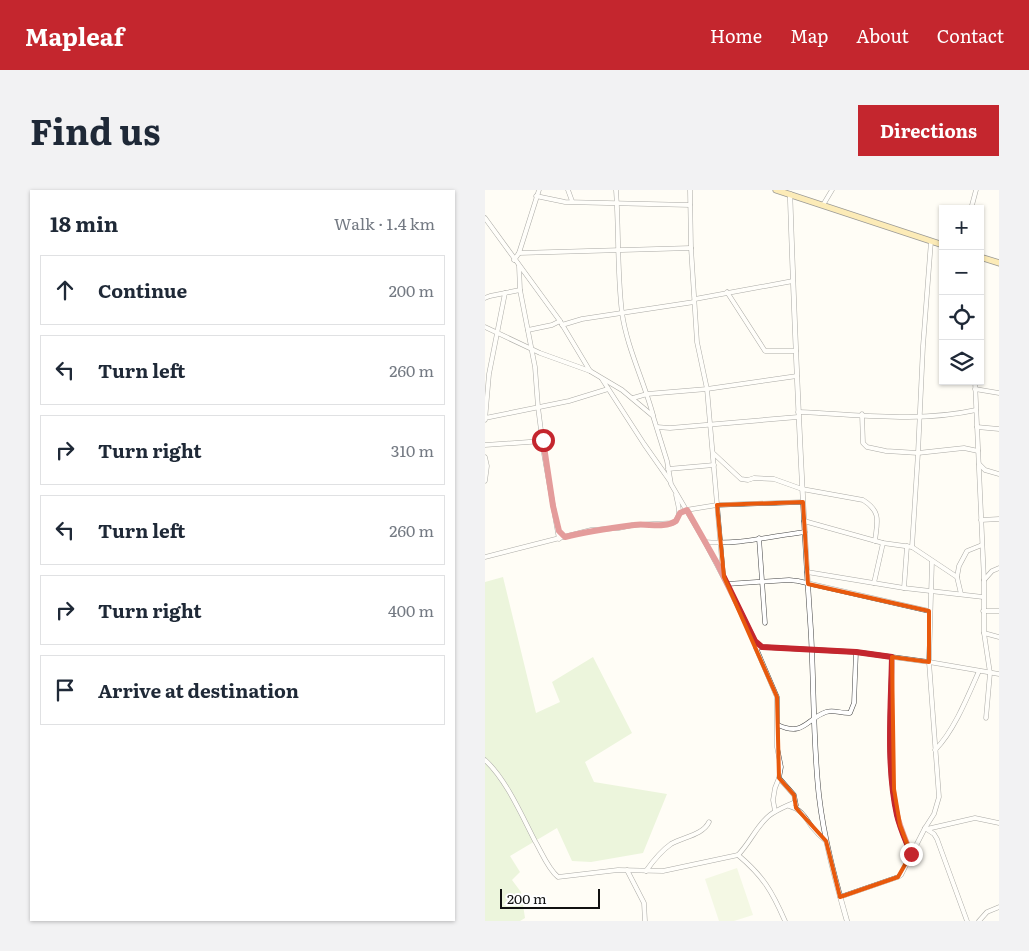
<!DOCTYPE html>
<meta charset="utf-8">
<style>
:root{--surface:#fff;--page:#f2f2f3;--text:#1f2937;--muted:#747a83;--line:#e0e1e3;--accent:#c4262e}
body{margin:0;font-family:Literata,serif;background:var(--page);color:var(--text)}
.controls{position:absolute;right:15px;top:15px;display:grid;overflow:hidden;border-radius:0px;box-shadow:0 1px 4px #0004}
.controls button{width:45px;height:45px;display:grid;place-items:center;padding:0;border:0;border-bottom:1px solid var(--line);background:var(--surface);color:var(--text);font:25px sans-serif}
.scale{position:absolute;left:15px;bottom:12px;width:100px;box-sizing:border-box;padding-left:5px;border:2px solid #111;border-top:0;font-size:14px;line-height:18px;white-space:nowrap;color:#111;-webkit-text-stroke:4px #fff;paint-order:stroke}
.stop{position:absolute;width:15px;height:15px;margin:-11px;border:4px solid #c4262e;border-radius:50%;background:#fff}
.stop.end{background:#c4262e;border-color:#fff;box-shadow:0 1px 5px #0008}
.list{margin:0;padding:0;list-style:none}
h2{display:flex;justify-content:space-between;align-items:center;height:65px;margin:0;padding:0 20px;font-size:21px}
h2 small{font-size:16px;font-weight:400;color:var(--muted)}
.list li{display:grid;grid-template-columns:32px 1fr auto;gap:15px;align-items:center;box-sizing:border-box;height:70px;margin:0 10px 10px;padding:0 10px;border:1px solid var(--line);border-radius:0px}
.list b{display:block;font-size:19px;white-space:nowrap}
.list em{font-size:16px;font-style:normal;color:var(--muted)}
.icon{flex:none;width:28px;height:28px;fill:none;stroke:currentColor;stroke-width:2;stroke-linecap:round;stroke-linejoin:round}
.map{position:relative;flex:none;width:514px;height:731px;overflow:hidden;border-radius:0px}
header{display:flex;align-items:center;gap:30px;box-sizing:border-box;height:70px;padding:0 25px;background:var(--accent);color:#fff}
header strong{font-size:24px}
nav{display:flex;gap:28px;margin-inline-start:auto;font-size:18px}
.intro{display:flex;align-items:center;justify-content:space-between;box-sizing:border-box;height:120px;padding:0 30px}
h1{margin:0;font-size:35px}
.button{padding:12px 22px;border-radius:0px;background:var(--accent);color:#fff;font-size:18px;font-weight:700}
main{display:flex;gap:30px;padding:0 30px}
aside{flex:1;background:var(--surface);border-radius:0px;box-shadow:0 1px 4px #0004}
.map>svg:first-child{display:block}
.green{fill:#d5ebbd}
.pitch{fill:#e6f2cf}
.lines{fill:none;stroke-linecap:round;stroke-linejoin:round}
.minor-casing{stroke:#444;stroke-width:5}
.tertiary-casing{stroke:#444;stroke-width:5.5}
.primary-casing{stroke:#222;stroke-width:7}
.minor{stroke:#fff;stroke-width:4}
.tertiary{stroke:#fff;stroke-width:4.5}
.primary{stroke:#f9d66b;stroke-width:5.5}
.route{stroke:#c4262e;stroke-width:6}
.marked{fill:none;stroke:#e8590c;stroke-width:4;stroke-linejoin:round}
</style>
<header>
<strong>Mapleaf</strong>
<nav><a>Home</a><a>Map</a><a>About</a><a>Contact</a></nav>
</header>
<div class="intro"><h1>Find us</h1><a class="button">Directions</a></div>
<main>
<aside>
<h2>18 min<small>Walk · 1.4 km</small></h2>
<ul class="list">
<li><svg class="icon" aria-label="ahead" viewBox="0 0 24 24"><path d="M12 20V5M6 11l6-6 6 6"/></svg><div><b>Continue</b></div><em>200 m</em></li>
<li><svg class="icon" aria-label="left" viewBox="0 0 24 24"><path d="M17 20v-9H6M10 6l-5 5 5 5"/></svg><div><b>Turn left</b></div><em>260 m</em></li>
<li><svg class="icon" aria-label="right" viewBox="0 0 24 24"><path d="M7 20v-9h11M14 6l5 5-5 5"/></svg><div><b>Turn right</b></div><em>310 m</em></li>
<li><svg class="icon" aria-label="left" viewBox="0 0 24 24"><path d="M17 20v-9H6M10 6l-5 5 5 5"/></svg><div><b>Turn left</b></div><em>260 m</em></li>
<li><svg class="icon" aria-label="right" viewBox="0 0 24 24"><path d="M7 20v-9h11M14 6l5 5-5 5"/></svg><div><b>Turn right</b></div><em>400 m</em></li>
<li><svg class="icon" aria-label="arrive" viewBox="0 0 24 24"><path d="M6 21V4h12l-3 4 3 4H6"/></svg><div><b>Arrive at destination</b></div></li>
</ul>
</aside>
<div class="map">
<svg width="514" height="731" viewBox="0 0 514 731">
<rect width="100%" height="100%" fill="#fffdf5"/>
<path class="green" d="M18,387l33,136 24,-11 -8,-20 41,-25 39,76 -47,29 9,20 73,12 -24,59 -52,9 -19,-1 -15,-33 -47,28 10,16 -8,8 9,12 4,26 -5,3h-35v-339z"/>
<path class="pitch" d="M252,678l16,47 -19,6h-15l-14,-42z"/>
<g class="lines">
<defs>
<g id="minor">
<path d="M83,0l4,11"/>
<path d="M131,0c3,41 1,82 6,123 5,35 22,68 31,102"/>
<path d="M205,0l1,58 6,94 10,47 16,184"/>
<path d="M51,6l29,6 125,3"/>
<path d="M338,15l9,-15"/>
<path d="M486,19l5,-19"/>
<path d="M0,28l75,103 30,50"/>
<path d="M34,63l172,-5"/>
<path d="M29,70l5,-7 20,-63"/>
<path d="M34,76l1,24 15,77 3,40 6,47 15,85"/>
<path d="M242,102l38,59h31"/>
<path d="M0,108l5,-2 30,-6"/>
<path d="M210,109l98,-18"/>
<path d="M77,135l20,-6 112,-17"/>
<path d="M0,137l55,26 50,18 32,19 31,26 14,45 4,23 34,58 22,42 62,-4 9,1 131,30"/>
<path d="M43,140l24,-5 8,-4"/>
<path d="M117,189l42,65 26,37"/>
<path d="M490,191l9,199v53l6,40 -4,45"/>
<path d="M490,199l24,4"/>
<path d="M148,208l14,-4 60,-5 90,-13"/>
<path d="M313,222c58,2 120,11 178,-2"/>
<path d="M377,224l1,29 4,4 19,4 32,2 46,-5 14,3"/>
<path d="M0,228l84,-17 39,-12"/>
<path d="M0,230l4,-46 16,-81"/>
<path d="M172,237l13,1 128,-11"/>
<path d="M492,237l22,2"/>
<path d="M0,255l58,-4"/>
<path d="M228,263l28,26 7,1 6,-2 20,1 28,10 61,11c19,12 14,22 12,41"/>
<path d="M0,267l2,9 -2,15"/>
<path d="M494,274l6,6 14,4"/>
<path d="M183,279l46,-4"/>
<path d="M201,320l31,-5 86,-3"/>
<path d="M496,330l18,-1"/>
<path d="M319,331l79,22 29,4 45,30 4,17"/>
<path d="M274,348l6,85"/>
<path d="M220,352c33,3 67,-6 100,-10"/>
<path d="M427,357l6,-94 5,-107 8,-105"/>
<path d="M0,367l106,-27 28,-2 14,-3 40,-2c10,-7 5,-17 3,-28"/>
<path d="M322,382l97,16 79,9"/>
<path d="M472,387l2,-11 8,-15 15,-6"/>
<path d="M499,390l8,-9 7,-3"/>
<path d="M389,393l9,-40"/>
<path d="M242,394l28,57 1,7 21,49v50l4,20 -2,11 -4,10 -2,12 2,11"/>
<path d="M419,398l3,-42"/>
<path d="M498,421h16"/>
<path d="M499,443l15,4"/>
<path d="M271,458l6,-1 94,5 73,10 70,12"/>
<path d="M407,467c-1,52 -6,107 5,158 3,13 9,26 14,39"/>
<path d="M293,535c26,12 28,-6 48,-13 8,-3 16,2 24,1l4,-10 2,-51"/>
<path d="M450,560c19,-19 33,-54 44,-79"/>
<path d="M0,570c21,19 37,56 50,81 7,12 13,28 23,36l60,-7 45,1 75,-16c25,21 34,36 47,66"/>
<path d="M294,588l15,17 2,10"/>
<path d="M304,616c12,3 16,11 23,21 4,5 9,10 14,14"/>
<path d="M440,638l9,6 3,5 30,82"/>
<path d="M442,639l48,-11 24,5"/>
<path d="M253,665c12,-12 19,-30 32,-40 8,-6 17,-9 25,-13"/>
<path d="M142,680l17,33 1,18"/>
<path d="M161,681c7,-10 15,-20 25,-27 12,-7 32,-9 38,-22"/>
<path d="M355,707l58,-20 3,-2 24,-47 9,-14 5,-17 -10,-135 3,-101"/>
<path d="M494,731l8,-9 12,-5"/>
</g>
<path id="tertiary" d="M305,4c5,147 11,293 21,439 3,54 2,109 8,163 5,43 16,83 28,125"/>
<g id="primary">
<path d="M291,0l167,55"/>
<path d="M495,67l19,6"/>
</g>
</defs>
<use href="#minor" class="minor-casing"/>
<use href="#tertiary" class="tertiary-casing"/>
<use href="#primary" class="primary-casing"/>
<use href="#minor" class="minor"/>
<use href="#tertiary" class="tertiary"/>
<use href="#primary" class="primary"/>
</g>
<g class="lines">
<path class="route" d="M58,250l10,66 6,25 6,6c23,-6 46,-9 69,-12 13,-2 30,4 42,-4l4,-8 7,-3 30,53 38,78 7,6 94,5 36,5c-1,51 -6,108 5,158 3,13 9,26 14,39"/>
</g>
<path d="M0 0H514V731H0ZM318,312l5,82 121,27v51l-37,-5 2,132 6,36 11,29 -13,23 -58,20 -14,-56 -30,-33 -2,-13 -15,-17 -2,-81 -53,-120 -7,-72z" fill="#fffdf5" fill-opacity=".55" fill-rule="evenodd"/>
<path class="marked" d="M318,312l5,82 121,27v51l-37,-5 2,132 6,36 11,29 -13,23 -58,20 -14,-56 -30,-33 -2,-13 -15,-17 -2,-81 -53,-120 -7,-72z"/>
</svg>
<div class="controls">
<button>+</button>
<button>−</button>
<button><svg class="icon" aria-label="locate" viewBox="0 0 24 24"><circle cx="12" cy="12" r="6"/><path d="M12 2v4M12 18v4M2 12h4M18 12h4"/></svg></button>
<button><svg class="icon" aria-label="layers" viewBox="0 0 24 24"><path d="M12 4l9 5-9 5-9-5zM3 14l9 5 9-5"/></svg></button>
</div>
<div class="scale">200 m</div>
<div class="stop" style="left:58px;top:250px"></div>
<div class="stop end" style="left:426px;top:664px"></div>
</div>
</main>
